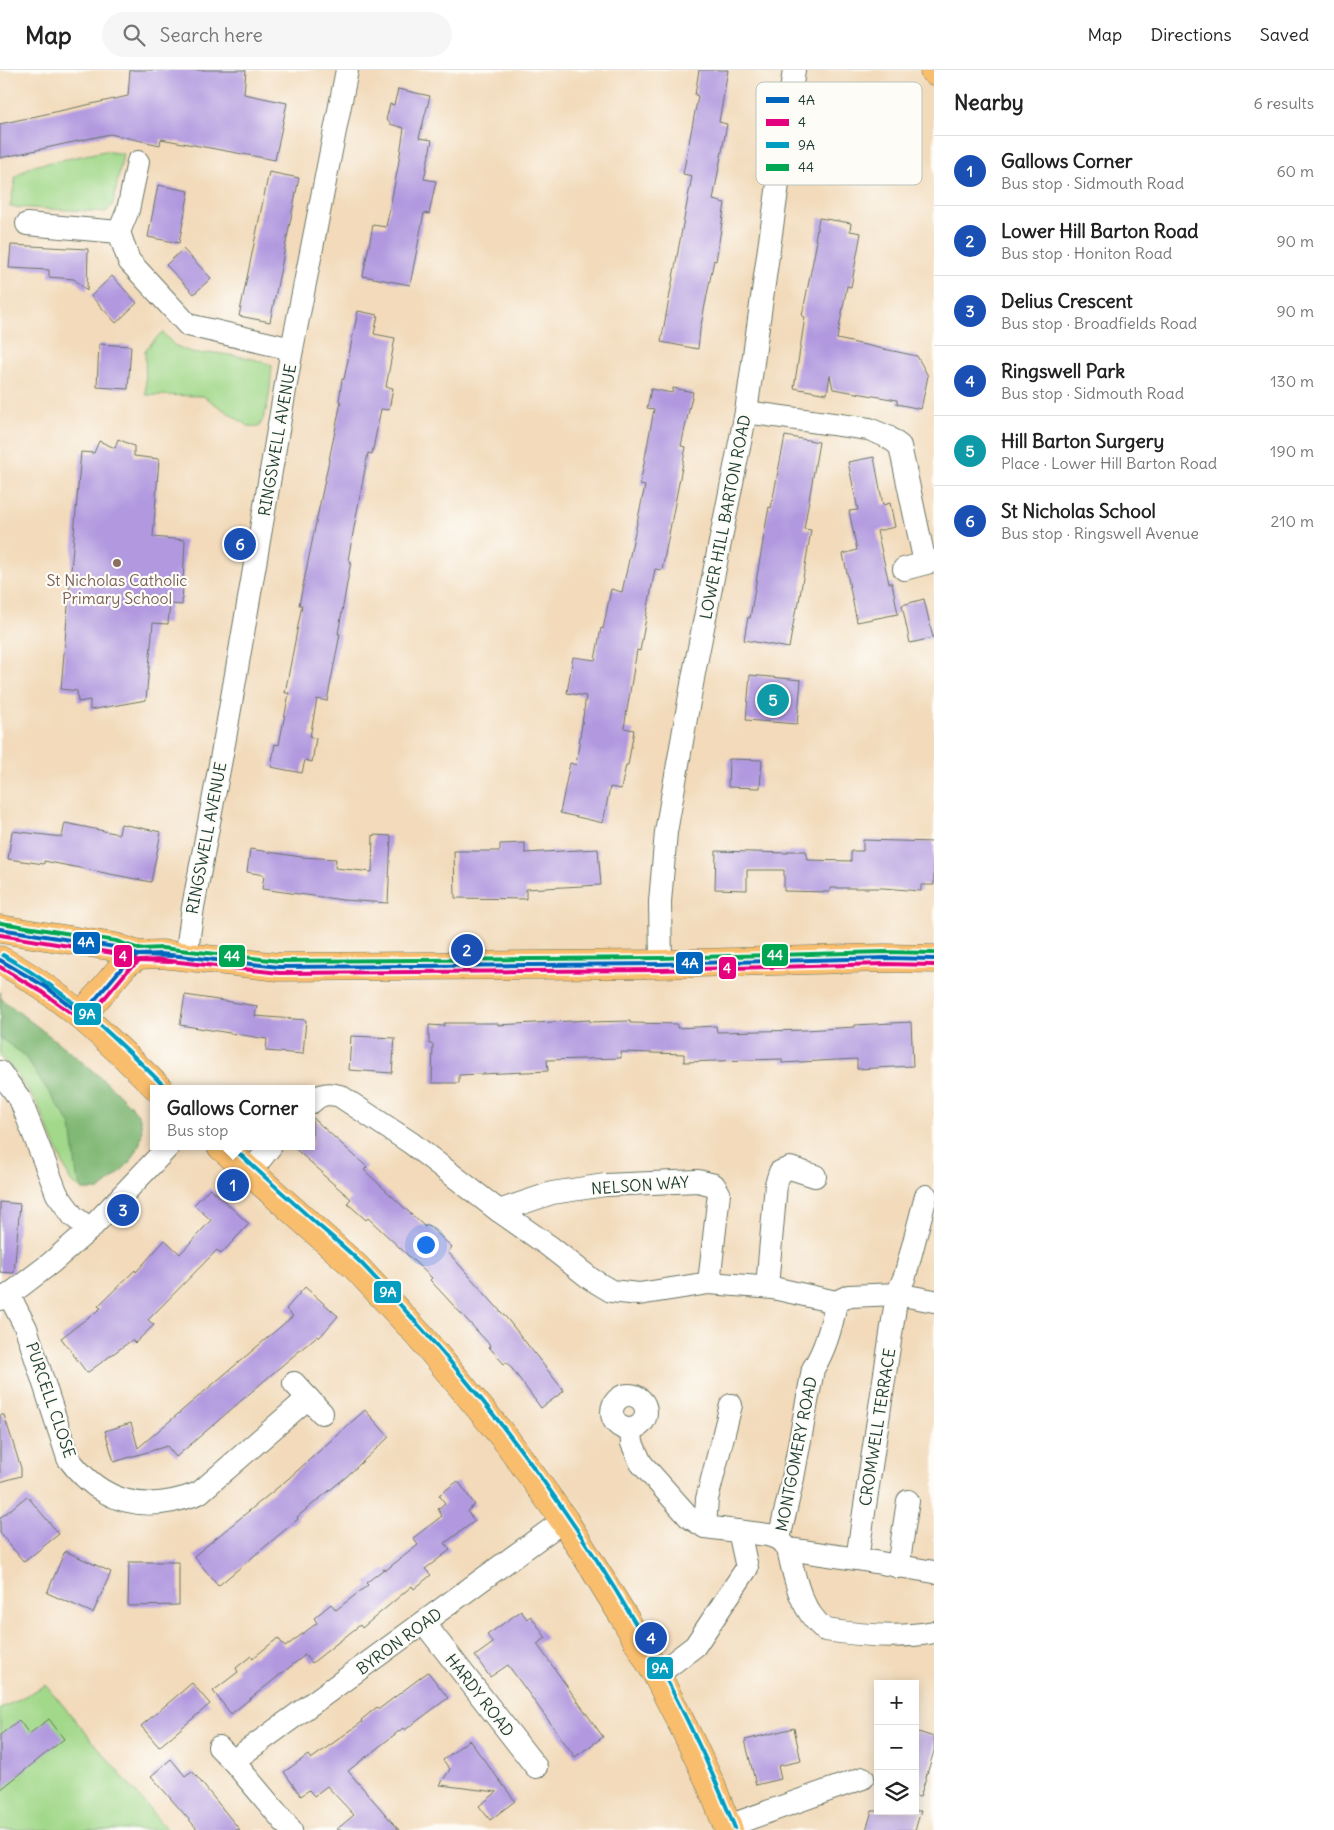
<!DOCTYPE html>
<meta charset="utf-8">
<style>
:root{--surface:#fff;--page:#f6f6f6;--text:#222;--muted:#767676;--line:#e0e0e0;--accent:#b45309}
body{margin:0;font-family:Delius,sans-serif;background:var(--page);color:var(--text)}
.controls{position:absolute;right:15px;bottom:15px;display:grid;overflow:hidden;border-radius:0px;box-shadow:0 2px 12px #0003}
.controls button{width:45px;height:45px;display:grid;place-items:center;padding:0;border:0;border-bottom:1px solid var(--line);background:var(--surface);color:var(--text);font:25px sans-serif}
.you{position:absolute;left:425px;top:1174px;width:18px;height:18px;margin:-12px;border:4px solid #fff;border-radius:50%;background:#1a73e8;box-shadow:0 0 0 8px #1a73e833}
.badge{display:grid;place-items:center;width:32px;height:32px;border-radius:50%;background:var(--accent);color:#fff;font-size:16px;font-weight:700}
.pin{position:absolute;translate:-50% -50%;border:2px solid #fff;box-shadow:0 1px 5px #0006}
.popup{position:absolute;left:150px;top:1015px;width:165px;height:65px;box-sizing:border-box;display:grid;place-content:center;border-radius:0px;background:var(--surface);filter:drop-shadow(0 1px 4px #0005);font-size:16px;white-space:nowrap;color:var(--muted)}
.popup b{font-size:19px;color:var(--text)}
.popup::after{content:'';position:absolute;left:50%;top:100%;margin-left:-10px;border:10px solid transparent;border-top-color:var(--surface)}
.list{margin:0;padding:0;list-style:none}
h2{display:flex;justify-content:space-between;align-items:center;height:65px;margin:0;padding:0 20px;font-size:21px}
h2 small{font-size:16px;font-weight:400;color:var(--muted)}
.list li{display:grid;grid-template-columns:32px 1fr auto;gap:15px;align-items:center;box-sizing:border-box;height:70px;padding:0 20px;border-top:1px solid var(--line)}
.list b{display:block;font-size:19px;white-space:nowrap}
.list p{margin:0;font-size:16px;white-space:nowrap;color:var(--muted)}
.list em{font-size:16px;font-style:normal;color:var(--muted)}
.icon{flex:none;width:28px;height:28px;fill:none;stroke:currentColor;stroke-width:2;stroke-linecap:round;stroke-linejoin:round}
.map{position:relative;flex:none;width:934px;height:1760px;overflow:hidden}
header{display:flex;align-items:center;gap:30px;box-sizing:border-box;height:70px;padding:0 25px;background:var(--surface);border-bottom:1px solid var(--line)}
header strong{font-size:24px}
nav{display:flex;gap:28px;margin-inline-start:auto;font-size:18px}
.search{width:350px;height:45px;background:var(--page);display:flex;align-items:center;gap:12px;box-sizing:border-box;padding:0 18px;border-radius:28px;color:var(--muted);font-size:19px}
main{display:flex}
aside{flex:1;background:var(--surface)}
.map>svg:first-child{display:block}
.green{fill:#a1d889;stroke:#608a5e}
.forest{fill:#80b875;stroke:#507a54}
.building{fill:#b198df}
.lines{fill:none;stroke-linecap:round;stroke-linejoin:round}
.minor-casing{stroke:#697463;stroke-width:24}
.major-casing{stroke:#697463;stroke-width:29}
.minor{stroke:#fff;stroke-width:22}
.major{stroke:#f9be6d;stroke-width:28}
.bus-1-casing{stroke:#fdfcf7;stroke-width:8}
.bus-2-casing{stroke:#fdfcf7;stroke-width:8}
.bus-3-casing{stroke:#fdfcf7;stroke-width:8}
.bus-4-casing{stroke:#fdfcf7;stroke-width:8}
.bus-1{stroke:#0065bd;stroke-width:4}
.bus-2{stroke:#e5007d;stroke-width:4}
.bus-3{stroke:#039ebf;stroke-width:4}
.bus-4{stroke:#00a651;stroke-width:4}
.education-dot{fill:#8d6e63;stroke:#fdfcf7;stroke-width:2}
.labels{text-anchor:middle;stroke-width:4.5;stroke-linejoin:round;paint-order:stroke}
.street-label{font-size:16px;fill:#1f3d34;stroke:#fdfcf7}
.education-label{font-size:16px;fill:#785e54;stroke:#fdfcf7}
.key{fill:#fdfcf7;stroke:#bac3bc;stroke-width:1}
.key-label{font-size:14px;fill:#1f3d34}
.line-badge{stroke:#fdfcf7;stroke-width:2}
.badge-label{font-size:14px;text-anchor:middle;font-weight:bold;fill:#fff}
</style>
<header>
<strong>Map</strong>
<div class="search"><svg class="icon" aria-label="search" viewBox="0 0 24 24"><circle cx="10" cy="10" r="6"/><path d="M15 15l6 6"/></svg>Search here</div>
<nav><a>Map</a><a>Directions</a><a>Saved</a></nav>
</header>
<main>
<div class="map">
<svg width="934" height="1760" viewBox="0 0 934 1760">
<rect width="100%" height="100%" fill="#fdfcf7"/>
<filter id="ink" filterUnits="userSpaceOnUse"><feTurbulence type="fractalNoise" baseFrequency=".02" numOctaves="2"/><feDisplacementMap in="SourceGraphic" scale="10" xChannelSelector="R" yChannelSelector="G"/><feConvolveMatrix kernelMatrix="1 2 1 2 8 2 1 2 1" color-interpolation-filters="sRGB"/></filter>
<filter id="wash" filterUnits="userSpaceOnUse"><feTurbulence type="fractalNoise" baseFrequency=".0096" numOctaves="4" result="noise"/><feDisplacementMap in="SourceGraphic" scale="20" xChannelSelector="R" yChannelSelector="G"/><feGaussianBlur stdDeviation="1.12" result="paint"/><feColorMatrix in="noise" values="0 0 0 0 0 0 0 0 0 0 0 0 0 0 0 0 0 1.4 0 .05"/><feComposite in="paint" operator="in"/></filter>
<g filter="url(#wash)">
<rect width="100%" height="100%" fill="#f2daba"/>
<g class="green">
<path d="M105,81l18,3 -10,50 -7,8 -96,-5 6,-31 16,-10z"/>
<path d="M162,262l12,13 21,9 20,-1 35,5 22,7c-2,22 -2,43 -13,62l-11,-1 -45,-30 -57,-1 -1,-45z"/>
<path d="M0,922l1,7c23,17 133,100 139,120 9,32 -20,54 -41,71h-16l-12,-8 -33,-77 -25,-36 -13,-12z"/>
<path d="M46,1615l121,145h-167v-121z"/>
</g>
<path class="forest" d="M0,922l1,7c23,17 133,100 139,120 9,32 -20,54 -41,71h-16l-6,-13 -6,-52 -48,-71 -23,-16z"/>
<g id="blocks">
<g class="building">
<path d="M130,0h116l-2,24 43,9 -12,57 -114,-21 -1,6 -50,-11 -110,24v-34l128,-28z"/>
<path d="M699,0h29l-9,52 8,2 -14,76 12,3 -9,58 -2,-1 -14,70 -2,19 -37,-7 31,-166 -9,-2 15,-78 -3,-1z"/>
<path d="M398,19l32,7 -11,42 13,2 -8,39 12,2 -7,33 -5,-1 -14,72 -47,-9 10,-51 13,2 12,-60 6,-39 -14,-4v-2l-4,-2 4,-16 4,1z"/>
<path d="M880,55l8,53 -27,4 -1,-5 -9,1 -9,-40 9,-2 -1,-7z"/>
<path d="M269,102l30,6 -29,144 -31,-6z"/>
<path d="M158,115l31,6 -10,52 -31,-6z"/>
<path d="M819,148l32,5 -1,8 11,2 -10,54 -4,-1 -10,53 80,17 11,20 -7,33 -24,-5v-4l-64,-11 -3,-14 -3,19 -33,-6 11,-71 -3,-1 15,-75 -2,-1z"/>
<path d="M11,175l77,4 -1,42 -13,-12 -25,-2v-7l-40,-2z"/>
<path d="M183,179l28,29 -17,16 -28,-29z"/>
<path d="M112,206l25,27 -21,20 -25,-27z"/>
<path d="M358,241l20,4 -4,19 21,4 -9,49 7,1 -4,22 -8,-1 -9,45 -4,-1 -20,107 3,1 -13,73h2l-13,67 -10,-2 -7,38 6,1 -4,24 -7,-2 -3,13 -31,-6 4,-23 4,1 10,-52h-4l17,-88h-3l42,-203 -2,-1 3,-22h2z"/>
<path d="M99,274l32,2 -3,43 -31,-2z"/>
<path d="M673,318l20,4 -12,54 5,1 -24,123 -7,-1 -15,82 -3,-1 -13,78 10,2 -6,35h-2l-5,24 -11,-2 -7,36 -43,-10 10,-50 6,2 10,-69 -19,-3 6,-36 22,3 6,-32 2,1 8,-40 11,3 23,-106 -5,-1 14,-76 -7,-1 4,-19 21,4z"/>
<path d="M785,366l34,6 -15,87 7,1 -13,78h-2l-7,40 -45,-8 4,-23 2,1 15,-89 4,-22 2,1z"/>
<path d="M118,369l16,7v10l25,3 -6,78 32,3 -3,65 -12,-1 -2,20 -15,-1 -7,77 -56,10v-10l-12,2 -1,-11 -16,-2 20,-237 13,1 5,-12 16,7z"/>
<path d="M874,387l9,48 7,-2 5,24 -18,4 12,52h3l6,31 -41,8 -14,-68 14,-4 -8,-39 9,-1 -10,-48z"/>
<path d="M924,529l9,39 -23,5 -8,-38z"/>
<path d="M750,605l51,5 -4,44 -51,-4z"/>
<path d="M729,689l33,1 -2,28 -32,-1z"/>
<path d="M65,753l54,11 2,-10 40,8 -10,50 -107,-21v3l-36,-5 4,-28 50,6z"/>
<path d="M373,765l18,1 -3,67 -45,-3 -81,-11 2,-14 -17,-3 3,-23 51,8 35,2 -1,9 37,4z"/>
<path d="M863,770l71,2v43h-13v6l-38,-3h-53v4l-46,-1v-21h-37v20l-32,-1 1,-38 72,2v-2h18l2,9 43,1v-10h12z"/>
<path d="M525,773v10l73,-4 3,36 -75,4v10l-71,-1 -1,-47h46v-7z"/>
<path d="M185,925l72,11 -2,10 51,4 -3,34 -37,-3 1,-12 -87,-14z"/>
<path d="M590,950v2l40,-1v2l47,1v4l39,-2 1,6 89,-2 49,-3v-2l56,-3 2,44 -56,3v-10l-75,4v-4l-98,3v-8l-63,-2v6l-74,2 1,11 -89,4v8h-27l1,-39h-4v-19l15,1v-3h54v2z"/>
<path d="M351,966l44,2 -3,35 -43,-3z"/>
<path d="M312,1047l55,50 -3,3 61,57 2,-3 25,23 -4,5 61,69 55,70 -23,17 -34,-46 -3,2 -15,-17 2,-1 -61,-66 2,-2 -64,-60 -2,2 -19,-17 4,-4 -29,-25 1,-1 -31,-27h20z"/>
<path d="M210,1118l39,36 -28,30 -4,-4 -69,70 6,5 -19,18 -3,-3 -45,33 -26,-35 40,-30 -3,-2 37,-36 1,2 29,-32 15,14 31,-34 -17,-15z"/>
<path d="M0,1132l20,2 -6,69 -14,-1z"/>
<path d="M305,1217l33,29 -19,22 -2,-2 -38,32 -103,89 -9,-11 -53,16 -9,-31 26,-8 7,25 155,-132 -7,-7z"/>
<path d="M365,1340l24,27 -43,40 -49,40 1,2 -80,67 -24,-30 94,-77z"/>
<path d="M0,1345h4l17,53v8l-21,6z"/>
<path d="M458,1411l17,24 -8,6 8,10 -30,22 5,7 -25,19 6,6 -17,14 -2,-3 -50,42 -2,-3 -48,38 -7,-8 -74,59 -18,-23 25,-19 -2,-4 15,-12 2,2 25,-20 7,9 32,-24 -3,-5 17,-14 5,6 32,-25 -2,-2 18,-14 2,1 32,-25 -5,-7 29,-22 -4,-7 7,-6 -6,-8z"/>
<path d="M27,1426l32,38 -35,28 -24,-29v-15z"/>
<path d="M65,1481l46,21 -18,41 -46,-20z"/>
<path d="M129,1492h50v43l-51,1z"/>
<path d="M521,1541l6,8 4,-3 15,22 -9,6 66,93 -28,20 -67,-92 -18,12 -15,-21 18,-13 -6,-8z"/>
<path d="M428,1602l20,26 -43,32 -2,-2 -55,43 51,59h-63l18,-15 -27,-29 -13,10 -5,-6 -8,6 -17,-24 24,-17 3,4 51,-37 -1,-2 16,-13 2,2z"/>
<path d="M192,1613l18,21 -51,43 -18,-21z"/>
<path d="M49,1649l15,20 -64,51v-55l19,-15 10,14z"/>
<path d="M794,1658l7,33 -23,5 3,13 -25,6 -11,-45z"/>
<path d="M915,1661l19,6v14l-14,46 -5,-1z"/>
<path d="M469,1670l46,61 -25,19 -11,-14 18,-14 -57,-7 10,-16 -7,-9z"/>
<path d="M171,1689l14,17 7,-5 48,59h-42l-47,-54z"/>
<path d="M872,1741h49l-6,19h-49z"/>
</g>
</g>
</g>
<g filter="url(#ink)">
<use href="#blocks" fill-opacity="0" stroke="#697463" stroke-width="1"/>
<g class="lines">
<defs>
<g id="minor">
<path d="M27,154l92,8 10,29 59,64 104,24"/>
<path d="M119,162l9,-22 10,-48"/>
<path d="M746,342l123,17 19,8 12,9 25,117"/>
<path d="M904,499l30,-8"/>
<path d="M186,888l7,-51 32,-169 67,-389 55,-279"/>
<path d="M661,894l-1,-62 6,-70 28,-159 52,-261 48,-342"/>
<path d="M0,1002l20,27 37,95 16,22 17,13"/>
<path d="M312,1032c9,-9 17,-9 28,-6l71,47 88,68 50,35 42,33 20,12 28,3 70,-11 64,5 63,14 13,-6 48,-2 8,-18 21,-80"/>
<path d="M250,1102l21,-26"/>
<path d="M499,1141l53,-18 53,-8 93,-4 16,4 5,8 -10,90"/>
<path d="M767,1217l9,-103 4,-12 10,-4 25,8"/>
<path d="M9,1225l17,33 42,130c34,46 78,56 131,35l109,-95"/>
<path d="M0,1229l9,-4 42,-32 39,-34 79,-83"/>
<path d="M294,1313l28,30"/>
<circle cx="629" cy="1342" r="17"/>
<path d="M631,1360l1,13 9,20 48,54 16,10 63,8 11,4 14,-61 20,-109c13,-21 19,-43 23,-67"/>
<path d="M705,1457l2,-28 24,-94"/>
<path d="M779,1469l9,10 69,10 77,13"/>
<path d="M788,1479c7,31 12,60 37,81 34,5 75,9 109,2"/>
<path d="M857,1489l40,-265 37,7"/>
<path d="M898,1497l10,-66"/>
<path d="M424,1553l112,144"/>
<path d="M657,1605l38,-29 52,-78 -8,-37"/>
<path d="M219,1677l14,14 58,69"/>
<path d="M233,1691l331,-241"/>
<path d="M728,1756l135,-48"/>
</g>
<g id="major">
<path d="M934,0v1"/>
<path d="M0,859l115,18 23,8 23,-1 118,13 382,-3 224,-6 49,1"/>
<path d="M0,890c61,32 110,81 159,129"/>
<path d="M82,945l43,-51 13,-9"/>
<path d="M221,1076l135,121 64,69 87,105 57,79 60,97 33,58 32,63 22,47 18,45"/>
</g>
</defs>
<use href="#minor" class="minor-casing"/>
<use href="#major" class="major-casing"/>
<use href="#minor" class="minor"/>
<use href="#major" class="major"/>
<defs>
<g id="bus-1">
<path d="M0,859l115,18 23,8 34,1"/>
<path d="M0,890l46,27 36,28 43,-51 13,-9 23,-1 118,13 382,-3 224,-6 49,1"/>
</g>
<g id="bus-2">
<path d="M0,865l113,18 24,8 35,1"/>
<path d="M0,897l42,25 40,29 5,-2 42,-50 11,-8 21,-1 118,13 382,-3 224,-6 49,1"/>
</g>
<g id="bus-3">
<path d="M3,885c61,34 111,81 160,130"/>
<path d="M231,1076c28,26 57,52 86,78 15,13 31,26 45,40 157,163 289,353 373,564"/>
</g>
<path id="bus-4" d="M1,853l115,18 23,8 23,-1 117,13 382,-3 224,-6 49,1"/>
</defs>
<use href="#bus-1" class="bus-1-casing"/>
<use href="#bus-2" class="bus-2-casing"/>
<use href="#bus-3" class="bus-3-casing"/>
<use href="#bus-4" class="bus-4-casing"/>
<use href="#bus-1" class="bus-1"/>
<use href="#bus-2" class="bus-2"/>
<use href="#bus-3" class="bus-3"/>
<use href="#bus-4" class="bus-4"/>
</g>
</g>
<circle class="education-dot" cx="117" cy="493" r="5"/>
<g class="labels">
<g class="street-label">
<text transform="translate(277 370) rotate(-80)" y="6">RINGSWELL AVENUE</text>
<text transform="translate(725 447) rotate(-79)" y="6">LOWER HILL BARTON ROAD</text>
<text transform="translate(206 768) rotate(-79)" y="6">RINGSWELL AVENUE</text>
<text transform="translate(640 1115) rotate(-4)" y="6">NELSON WAY</text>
<text transform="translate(51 1330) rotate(71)" y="6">PURCELL CLOSE</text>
<text transform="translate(877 1357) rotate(-81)" y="6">CROMWELL TERRACE</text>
<text transform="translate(796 1384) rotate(-79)" y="6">MONTGOMERY ROAD</text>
<text transform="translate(399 1571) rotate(-36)" y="6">BYRON ROAD</text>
<text transform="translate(480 1625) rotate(52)" y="6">HARDY ROAD</text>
</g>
<g class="education-label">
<text x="117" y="516">St Nicholas Catholic<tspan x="117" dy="18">Primary School</tspan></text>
</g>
</g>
<rect x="756" y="12" width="166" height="103" rx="8" class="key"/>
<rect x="766" y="27" width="23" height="6" fill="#0065bd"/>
<rect x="766" y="49" width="23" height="7" fill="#e5007d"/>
<rect x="766" y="72" width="23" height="6" fill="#039ebf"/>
<rect x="766" y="94" width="23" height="7" fill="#00a651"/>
<g class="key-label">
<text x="798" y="35">4A</text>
<text x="798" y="57">4</text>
<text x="798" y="80">9A</text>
<text x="798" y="102">44</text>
</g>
<g class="line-badge">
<rect x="72" y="861" width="29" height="24" rx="5" fill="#0065bd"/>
<rect x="761" y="873" width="28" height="24" rx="5" fill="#00a651"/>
<rect x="218" y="874" width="28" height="24" rx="5" fill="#00a651"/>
<rect x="113" y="874" width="20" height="24" rx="5" fill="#e5007d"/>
<rect x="675" y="881" width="29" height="24" rx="5" fill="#0065bd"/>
<rect x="718" y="886" width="19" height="24" rx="5" fill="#e5007d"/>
<rect x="73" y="932" width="29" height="24" rx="5" fill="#039ebf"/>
<rect x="373" y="1210" width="29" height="24" rx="5" fill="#039ebf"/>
<rect x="646" y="1586" width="28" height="24" rx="5" fill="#039ebf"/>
</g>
<g class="badge-label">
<text x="86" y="877">4A</text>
<text x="775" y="890">44</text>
<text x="232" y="891">44</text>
<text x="123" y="891">4</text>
<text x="690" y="898">4A</text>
<text x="727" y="903">4</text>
<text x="87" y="949">9A</text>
<text x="388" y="1227">9A</text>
<text x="660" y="1603">9A</text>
</g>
</svg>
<div class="controls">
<button>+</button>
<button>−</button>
<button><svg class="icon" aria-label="layers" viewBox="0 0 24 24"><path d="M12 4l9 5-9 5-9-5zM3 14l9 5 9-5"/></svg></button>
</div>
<div class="you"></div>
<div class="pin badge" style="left:233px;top:1115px;background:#1a4fb4">1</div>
<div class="popup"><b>Gallows Corner</b>Bus stop</div>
<div class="pin badge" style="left:467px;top:880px;background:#1a4fb4">2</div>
<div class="pin badge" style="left:123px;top:1140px;background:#1a4fb4">3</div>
<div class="pin badge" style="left:651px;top:1568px;background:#1a4fb4">4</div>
<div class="pin badge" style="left:773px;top:630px;background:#0f9aa8">5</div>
<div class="pin badge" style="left:240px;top:474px;background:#1a4fb4">6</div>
</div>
<aside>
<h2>Nearby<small>6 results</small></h2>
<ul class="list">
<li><span class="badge" style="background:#1a4fb4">1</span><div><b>Gallows Corner</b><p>Bus stop · Sidmouth Road</p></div><em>60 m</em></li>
<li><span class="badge" style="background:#1a4fb4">2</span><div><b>Lower Hill Barton Road</b><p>Bus stop · Honiton Road</p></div><em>90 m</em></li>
<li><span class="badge" style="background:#1a4fb4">3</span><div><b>Delius Crescent</b><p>Bus stop · Broadfields Road</p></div><em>90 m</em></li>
<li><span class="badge" style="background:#1a4fb4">4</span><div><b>Ringswell Park</b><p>Bus stop · Sidmouth Road</p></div><em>130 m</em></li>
<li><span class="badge" style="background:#0f9aa8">5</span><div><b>Hill Barton Surgery</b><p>Place · Lower Hill Barton Road</p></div><em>190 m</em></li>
<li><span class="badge" style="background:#1a4fb4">6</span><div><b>St Nicholas School</b><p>Bus stop · Ringswell Avenue</p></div><em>210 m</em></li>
</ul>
</aside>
</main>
